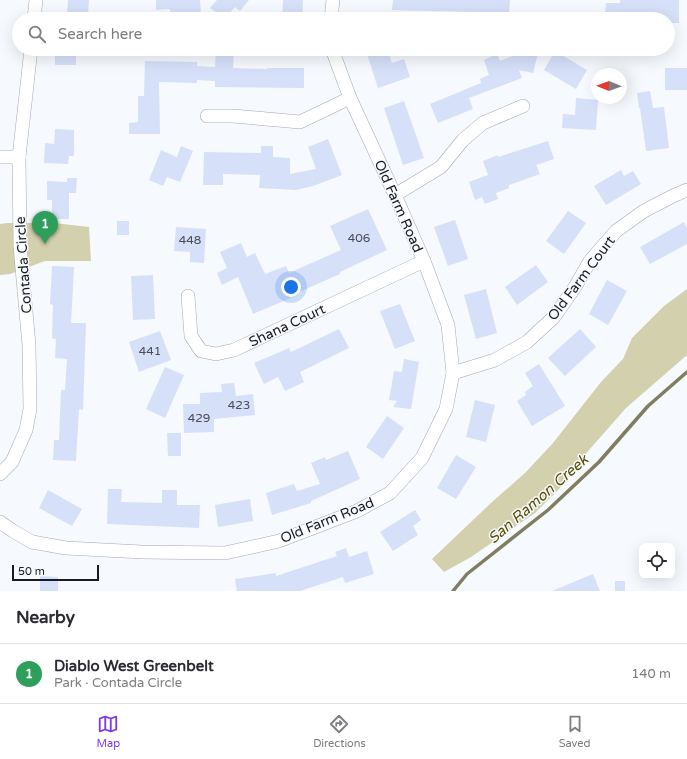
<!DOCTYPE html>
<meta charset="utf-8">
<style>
:root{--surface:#fff;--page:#f2f2f3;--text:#2b2b33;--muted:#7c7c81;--line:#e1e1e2;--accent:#7c3aed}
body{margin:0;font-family:"Varela Round",sans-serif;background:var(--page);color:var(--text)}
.controls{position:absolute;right:12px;bottom:12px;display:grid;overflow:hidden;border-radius:8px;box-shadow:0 4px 16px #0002}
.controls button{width:36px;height:36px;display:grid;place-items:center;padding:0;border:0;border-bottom:1px solid var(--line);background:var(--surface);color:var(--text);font:20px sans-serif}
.compass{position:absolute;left:591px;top:68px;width:36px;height:36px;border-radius:50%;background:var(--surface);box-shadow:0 4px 16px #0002;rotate:271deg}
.scale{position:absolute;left:12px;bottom:10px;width:87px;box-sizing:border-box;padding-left:4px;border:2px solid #1a1b1f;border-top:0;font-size:11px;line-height:14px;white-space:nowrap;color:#1a1b1f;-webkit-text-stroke:3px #f6f9fe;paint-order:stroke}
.you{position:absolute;left:291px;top:287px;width:14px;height:14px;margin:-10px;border:3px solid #fff;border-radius:50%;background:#1a73e8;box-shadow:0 0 0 6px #1a73e833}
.badge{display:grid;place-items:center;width:26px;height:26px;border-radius:50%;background:var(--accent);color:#fff;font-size:13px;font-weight:700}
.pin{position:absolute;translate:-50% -33px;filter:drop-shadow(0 1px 2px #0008)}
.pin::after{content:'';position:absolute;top:21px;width:14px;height:12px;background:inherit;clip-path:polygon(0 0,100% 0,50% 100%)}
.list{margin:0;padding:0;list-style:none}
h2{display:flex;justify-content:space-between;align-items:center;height:52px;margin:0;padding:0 16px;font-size:17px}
h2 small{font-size:13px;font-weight:400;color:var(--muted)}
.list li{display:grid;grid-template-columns:26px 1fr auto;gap:12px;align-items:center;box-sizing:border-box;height:60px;padding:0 16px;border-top:1px solid var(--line)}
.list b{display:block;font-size:15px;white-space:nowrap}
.list p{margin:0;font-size:13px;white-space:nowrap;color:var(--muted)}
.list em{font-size:13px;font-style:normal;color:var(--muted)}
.icon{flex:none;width:22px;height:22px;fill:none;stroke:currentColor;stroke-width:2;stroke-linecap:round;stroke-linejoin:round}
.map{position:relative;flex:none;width:687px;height:591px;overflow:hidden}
.search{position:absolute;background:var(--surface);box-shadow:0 4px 16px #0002;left:12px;right:12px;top:12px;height:44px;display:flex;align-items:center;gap:10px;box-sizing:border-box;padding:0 14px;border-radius:22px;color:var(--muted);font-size:15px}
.sheet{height:112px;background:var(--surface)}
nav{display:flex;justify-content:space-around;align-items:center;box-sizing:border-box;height:56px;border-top:1px solid var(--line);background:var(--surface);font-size:11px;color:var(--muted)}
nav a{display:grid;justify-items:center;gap:2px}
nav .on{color:var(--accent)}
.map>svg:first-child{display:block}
.green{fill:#d3d0ae}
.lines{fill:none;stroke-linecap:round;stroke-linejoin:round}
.stream{stroke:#807d61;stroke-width:3.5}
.building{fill:#d6e0f9}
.minor-casing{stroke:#a4a8b0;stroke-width:14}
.minor{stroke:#fff;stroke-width:13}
.labels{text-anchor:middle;stroke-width:3;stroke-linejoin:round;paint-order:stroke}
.number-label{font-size:12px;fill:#494c56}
.street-label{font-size:14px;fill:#1a1b1f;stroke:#f6f9fe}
.water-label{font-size:15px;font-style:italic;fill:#564e00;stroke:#f6f9fe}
</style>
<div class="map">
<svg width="687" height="591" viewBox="0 0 687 591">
<rect width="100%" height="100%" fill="#f6f9fe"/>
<g class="green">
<path d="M7,223h47l35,4 2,34h-46l-35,13 -10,1v-51z"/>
<path d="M687,289v66l-61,53 -37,42 -29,38 -25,25 -64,44 -27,15 -12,-13 60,-57 33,-29 28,-30 48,-61 22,-23 9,-21 32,-32z"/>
</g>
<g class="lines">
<path class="stream" d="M453,591l14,-17 81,-64 51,-48 49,-56 39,-34"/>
</g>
<g class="building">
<path d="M68,0h21l-1,16 -21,-1z"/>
<path d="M156,0h44l1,14 -31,2v-7l-14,1z"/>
<path d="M217,0h32l-9,11 -5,-4 -11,12 -14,-11z"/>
<path d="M283,0h20l-1,19h-20z"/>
<path d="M393,0h117l-1,14 -32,-2 -85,-2z"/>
<path d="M620,0h59v23h-11v-4h-63l1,-16h14z"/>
<rect x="55" y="49" width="21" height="16"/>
<path d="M216,49h18l-1,19 34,1v-1h37v20l-89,-1v-6l-18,-1v3l-38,-1 1,52h-31v-11l9,-1v-26h6l1,-35 52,1v4l18,1z"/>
<path d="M373,49h14l5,14 12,-4 6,18 -32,11 -12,-37z"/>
<path d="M525,49h14l-6,24 -14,-3 3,8 -53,20 4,11 -35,14 -8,-19 51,-21 -1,-4 9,-4 -5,-15 13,-6 3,7 25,-10z"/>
<path d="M555,51l32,19 -11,19 -32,-19z"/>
<rect x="665" y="68" width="22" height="22"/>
<path d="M650,91l3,17 11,-1 5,41 -23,3 -6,-43h-1l-2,-15z"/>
<path d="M576,98l22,2 -2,30 -34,-2 1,-14 12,1z"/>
<path d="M404,101l20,57 -21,7 -19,-57z"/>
<path d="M55,129l19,1v26h-5l-1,8 -24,-1 1,-20 9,1z"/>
<path d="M328,139l14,36 -29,11 -17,4 -37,-2 1,-13 -37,-1v11h-20l1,-33 57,1v-7h12v11l17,1v16l26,-5 -8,-22z"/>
<path d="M548,141l6,18 -18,6 4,9 -31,11v3l-13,5 2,6 -13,5 -3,-7 -7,3 -6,-18 19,-7 -5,-14 15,-6v2z"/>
<path d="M181,146l12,5 -13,31 -13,-5 -4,9 -14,-6 12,-30 16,7z"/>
<path d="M621,170l3,6 9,-5 8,13 -35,21 -12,-19z"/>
<path d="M67,178h10l-1,15h-7v26h-17v-19h-5v-19l20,1z"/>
<path d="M368,209l19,41 -47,22v2l-43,19 1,2 -45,19 -15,-37 -16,8 -5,-12 10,-5 -7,-16 21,-9 6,14 8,-4 10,21 21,-8 3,7 52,-23 -11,-24z"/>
<path d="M568,211l18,12 -22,31 -18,-13z"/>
<path d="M455,220l13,39 -20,7 -14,-39z"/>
<rect x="117" y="221" width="12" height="14"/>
<path d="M684,222l3,7v15l-37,20 -10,-17z"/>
<path d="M176,227l30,2 -2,34 -14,-1v-10l-16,-1z"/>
<path d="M536,265l12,17 -31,23 -12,-18z"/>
<path d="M52,266l22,1 -3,56h15l-3,87 -4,-1 -3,52 -23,-1 1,-20h5l2,-50h4l2,-31 -12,-1 1,-19 -4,-1 1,-33 -3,-1z"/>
<path d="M153,275l2,44 -22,1 -2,-44z"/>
<path d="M607,280l20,11 -19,34 -19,-11z"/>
<path d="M486,289l11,44 -21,6 -12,-44z"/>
<path d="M400,304l15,37 -20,8 -15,-38z"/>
<path d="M339,329l10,19 -49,24 4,10 -19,9 -7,-14 -14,7 -10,-21 35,-15 2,4z"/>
<path d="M580,329l16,18 -31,29 -17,-18z"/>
<path d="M160,331l11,29 -32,12 -10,-30z"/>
<path d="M404,359l15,3 -8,47 -18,-2 4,-6 -8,-1 5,-29 8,1z"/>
<path d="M539,364l26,42 -33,20 -15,-25 9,-6 -1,-3 8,-6 -8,-13z"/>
<path d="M165,367l19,8 -19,43 -19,-9z"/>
<path d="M234,383l2,13 17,-2 2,21 -41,4v13l-30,1 -1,-29h17v-11l22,-1 -1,-8z"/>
<path d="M475,400l20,5 -9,37 -20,-5z"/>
<path d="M387,416l17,12 -21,31 -17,-12z"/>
<path d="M167,433h14v23h-13z"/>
<path d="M348,451l12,28 -49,22v2l-39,12 -6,-22 28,-9 3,7 23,-7 -9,-21 14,-6 1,3z"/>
<path d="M456,455l20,12 -20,32 -19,-11z"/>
<path d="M108,489h14l-1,13 41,1v-13h15v15h23l-1,23 -92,-4z"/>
<path d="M48,490l34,19 -10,17 -33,-18z"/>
<path d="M250,499l3,22 -35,6 -3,-22z"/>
<path d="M415,510l6,10 -8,6 5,9 -25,16 -13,-19z"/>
<path d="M346,548l3,9 18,-6 7,23 -29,9 -2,-6 -43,14h-63l-2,-12 41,-6v3l61,-20 -2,-4z"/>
<path d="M593,574l7,17h-48z"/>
<path d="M40,576l18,1v14h-18z"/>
<rect x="615" y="581" width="10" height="10"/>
</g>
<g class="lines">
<defs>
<g id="minor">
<path d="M34,19l2,-19"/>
<path d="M331,19l2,-19"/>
<path d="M207,116h26l67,6 50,-24"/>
<path d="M0,157h19"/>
<path d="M395,195l46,-28 22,-27 20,-17 40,-17"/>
<path d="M188,296l3,40 10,15 15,3 18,-4 190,-89"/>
<path d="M453,373l42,-13 32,-18 27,-25 21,-30 15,-26 26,-30 28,-20 29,-15 14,-6"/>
<path d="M0,474l12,-12 14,-32 4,-21 -1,-64 -9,-99 -1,-89 12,-108"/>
<path d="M0,522l13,9 19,11 34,6 76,4 83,1 54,-12 78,-30 33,-18 32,-35 24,-49 7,-36 -5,-48 -24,-64 -29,-66 -45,-97 -18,-49"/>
</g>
</defs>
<use href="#minor" class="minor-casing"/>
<use href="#minor" class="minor"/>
</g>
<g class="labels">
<g class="number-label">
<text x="359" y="242">406</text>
<text x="190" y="244">448</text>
<text x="150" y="355">441</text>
<text x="239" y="409">423</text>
<text x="199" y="422">429</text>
</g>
<g class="street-label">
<text transform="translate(399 206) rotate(66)" y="5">Old Farm Road</text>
<text transform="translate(23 265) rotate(-94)" y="5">Contada Circle</text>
<text transform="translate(581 278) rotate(-53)" y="5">Old Farm Court</text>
<text transform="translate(287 325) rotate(-25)" y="5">Shana Court</text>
<text transform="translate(327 520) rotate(-22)" y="5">Old Farm Road</text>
</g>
<g class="water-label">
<text transform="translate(538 499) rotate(-41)" y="5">San Ramon Creek</text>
</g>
</g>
</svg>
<div class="controls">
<button><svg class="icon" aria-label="locate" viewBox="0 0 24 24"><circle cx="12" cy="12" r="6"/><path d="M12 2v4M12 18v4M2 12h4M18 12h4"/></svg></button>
</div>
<svg class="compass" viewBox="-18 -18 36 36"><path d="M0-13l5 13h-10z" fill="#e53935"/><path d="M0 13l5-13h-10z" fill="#7c7c81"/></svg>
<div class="scale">50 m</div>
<div class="you"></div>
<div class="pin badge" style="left:45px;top:244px;background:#2e9e5b">1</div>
<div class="search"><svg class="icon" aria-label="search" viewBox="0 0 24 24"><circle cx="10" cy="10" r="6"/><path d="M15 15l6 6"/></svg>Search here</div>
</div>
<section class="sheet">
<h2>Nearby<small></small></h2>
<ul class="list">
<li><span class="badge" style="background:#2e9e5b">1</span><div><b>Diablo West Greenbelt</b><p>Park · Contada Circle</p></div><em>140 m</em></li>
</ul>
</section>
<nav>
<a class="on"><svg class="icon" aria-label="map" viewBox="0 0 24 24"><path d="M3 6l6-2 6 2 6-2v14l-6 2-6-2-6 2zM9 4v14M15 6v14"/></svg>Map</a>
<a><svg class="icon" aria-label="directions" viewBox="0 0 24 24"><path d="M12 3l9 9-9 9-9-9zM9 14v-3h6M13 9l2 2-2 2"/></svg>Directions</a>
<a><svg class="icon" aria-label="saved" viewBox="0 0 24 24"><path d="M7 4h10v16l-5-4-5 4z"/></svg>Saved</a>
</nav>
